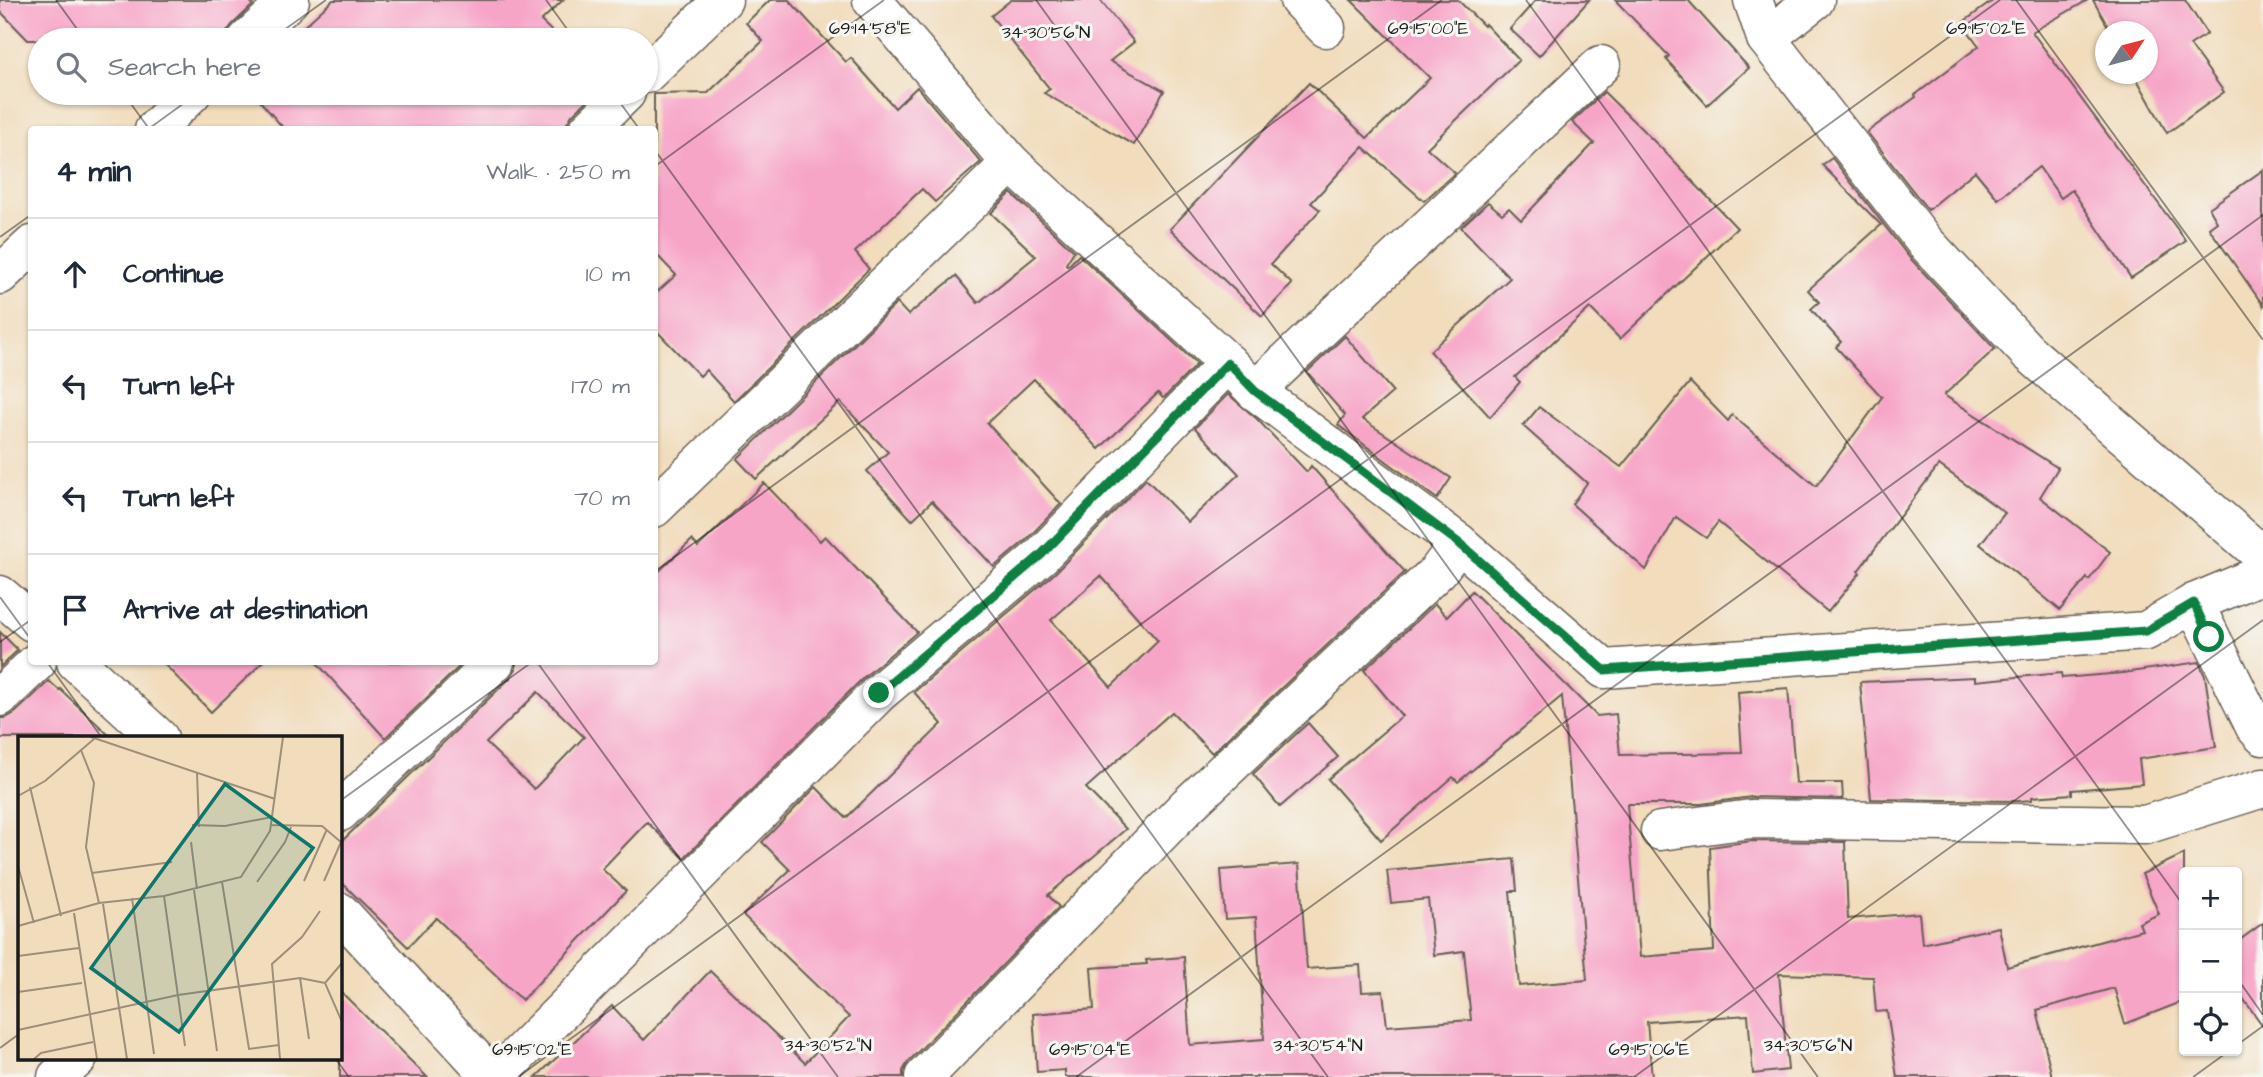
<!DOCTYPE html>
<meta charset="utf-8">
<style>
:root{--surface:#fff;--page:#f2f2f3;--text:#1f2937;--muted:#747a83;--line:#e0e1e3}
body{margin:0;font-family:"Architects Daughter",sans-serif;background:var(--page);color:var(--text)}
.controls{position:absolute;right:21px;bottom:21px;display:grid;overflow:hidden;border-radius:7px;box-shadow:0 2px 5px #0004}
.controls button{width:63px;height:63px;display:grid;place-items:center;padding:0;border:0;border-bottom:2px solid var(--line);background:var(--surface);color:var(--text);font:35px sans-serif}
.compass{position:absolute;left:2095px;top:21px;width:63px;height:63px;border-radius:50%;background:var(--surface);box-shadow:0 2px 5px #0004;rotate:54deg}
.stop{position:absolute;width:21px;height:21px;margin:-16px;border:5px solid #0b8043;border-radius:50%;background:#fff}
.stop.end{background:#0b8043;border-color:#fff;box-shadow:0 2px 7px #0008}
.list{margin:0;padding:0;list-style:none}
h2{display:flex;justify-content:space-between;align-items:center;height:91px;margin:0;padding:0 28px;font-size:30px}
h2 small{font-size:23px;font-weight:400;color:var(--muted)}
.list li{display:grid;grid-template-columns:46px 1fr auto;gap:21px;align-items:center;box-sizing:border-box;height:112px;padding:0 28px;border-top:2px solid var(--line)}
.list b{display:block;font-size:26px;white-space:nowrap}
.list em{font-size:23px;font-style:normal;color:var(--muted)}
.icon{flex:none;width:38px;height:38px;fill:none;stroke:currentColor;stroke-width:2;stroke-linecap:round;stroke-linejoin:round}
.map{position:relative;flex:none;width:2263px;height:1077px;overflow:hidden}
.search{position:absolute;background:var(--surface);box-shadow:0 2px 5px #0004;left:28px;top:28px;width:630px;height:77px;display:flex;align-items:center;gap:18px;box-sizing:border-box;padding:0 24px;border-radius:38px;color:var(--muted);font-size:26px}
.panel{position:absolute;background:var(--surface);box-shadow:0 2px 5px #0004;left:28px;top:126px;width:630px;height:539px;border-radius:7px}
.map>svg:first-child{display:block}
.building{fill:#f7a5c7;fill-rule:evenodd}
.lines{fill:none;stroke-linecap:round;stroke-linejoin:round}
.street-casing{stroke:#675f54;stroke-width:41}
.street{stroke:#fff;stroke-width:38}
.route{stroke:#0b8043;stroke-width:9}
.ticks{fill:none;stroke:#1c1c1c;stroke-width:2;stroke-opacity:0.45}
.inset-road{fill:none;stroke:#9c8f7b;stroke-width:2}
.view{fill:#0f766e;fill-opacity:0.15;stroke:#0f766e;stroke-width:3.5}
.inset-edge{fill:none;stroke:#1c1c1c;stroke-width:3.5}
.ticks-label{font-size:18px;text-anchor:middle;fill:#1c1c1c;stroke:#f6f6f2;stroke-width:6;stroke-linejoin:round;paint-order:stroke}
</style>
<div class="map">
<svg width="2263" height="1077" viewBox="0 0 2263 1077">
<rect width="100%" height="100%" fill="#f6f6f2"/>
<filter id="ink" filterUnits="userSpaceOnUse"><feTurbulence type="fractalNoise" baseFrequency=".0143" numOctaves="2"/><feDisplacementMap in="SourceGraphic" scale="14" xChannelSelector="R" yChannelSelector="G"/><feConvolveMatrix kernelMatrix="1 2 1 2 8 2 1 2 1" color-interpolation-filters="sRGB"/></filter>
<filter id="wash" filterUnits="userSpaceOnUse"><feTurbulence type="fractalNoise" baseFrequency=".00686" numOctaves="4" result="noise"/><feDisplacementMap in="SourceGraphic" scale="28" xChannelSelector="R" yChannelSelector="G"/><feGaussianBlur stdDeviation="1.57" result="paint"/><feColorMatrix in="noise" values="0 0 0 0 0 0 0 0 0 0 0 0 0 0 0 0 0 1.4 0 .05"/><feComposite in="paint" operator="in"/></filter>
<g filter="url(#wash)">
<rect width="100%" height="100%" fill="#f1dcbb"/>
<g id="blocks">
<g class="building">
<path d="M0,0h249l4,5 -21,20 -6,8v7h-198l-28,-29z"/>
<path d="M333,0h230l-22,21 20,19h-272z"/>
<path d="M770,0h19l57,62 5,-4 44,50 22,-21 64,75 -46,40 -13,-13 -67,63 14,17 -135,132 -28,-31 -6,6 -46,-48v-33l22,-20 -22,-23v-158l54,-1 55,-52 -17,-18z"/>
<path d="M1011,0h89l34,42 -24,19 54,30 -30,54 -90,-52 6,-4 -59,-73z"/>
<path d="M1351,0h107l26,26 1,-2 34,36 -92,88 28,25 -31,28 -61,-54 -52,56 9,7 -49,54 21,20 -30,32 -92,-87 139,-146 58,55 63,-60z"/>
<path d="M1536,0h53l-50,56 -29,-27z"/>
<path d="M1615,0h73l61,68 -42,37 -41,-46 3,-3z"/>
<path d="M1994,0h94l-56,32 154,209 -55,37 -59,-88 -11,8 -22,-31 -41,32 -23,-28 -47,39 -61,-78 49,-35 -1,-2 64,-49 -17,-23z"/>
<path d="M2093,0h92l22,34 -17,11 34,47 -57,41 -33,-59h13v-42h-36z"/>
<path d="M1604,92l59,58 74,78 -117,111 -30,-31 -75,69 5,5 -30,35 -60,-66 80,-73 -49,-51 27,-25 14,12 7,-6 12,12 73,-77 -22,-21z"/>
<path d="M253,93h342l-23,22 -5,8v7h-282z"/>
<path d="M1832,158l77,99 86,92 -51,46 114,73 -18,29 70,55 -21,28 -2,-2 -27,32 -80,-66 25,-31 -66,-48 -81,106 2,2 -32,39 -110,-90 -12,16 -30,-21 -30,53 -74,-66 15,-21 -64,-57 16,-19 82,60 69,-85 38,39 4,-6 84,71 66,-89 -46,-50 5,-5 -30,-33 8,-7 -11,-12 73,-65 -59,-60z"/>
<path d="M2263,170v135l-54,-77 8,-6 -8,-14z"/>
<path d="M1011,193l63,58 -8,13 2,2 11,-11 118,109 -32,33 -2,1 -5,-5 -59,56 -65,-70 -47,44 74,81 -35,36 -32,27 -62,-66 -20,19 -45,-49 21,-19 -48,-50 -84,77 -19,-20 160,-156 11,12 48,-39 22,27 58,-47 -45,-43z"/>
<path d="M1345,336l48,56 -31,27 89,59 -14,21 -99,-74 7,-10 -38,-43z"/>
<path d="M1228,394l29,25 50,53 4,-6 94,106 -193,181 -40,-41 -86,76 40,41 -78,66 11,12 -151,155 -5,9v6h-367l76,-71 32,34 66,-69 95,92 44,-46 -106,-102 47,-45 -28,-28 54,-55 30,31 96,-94 -28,-32 141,-119 91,-94 42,43 51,-48 -44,-46zM1101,576l57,65 -47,46 -60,-67z"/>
<path d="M764,483l56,58 5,-5 92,96 -53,45 -180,181 -37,-36 -45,47 24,22 -104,109 -86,-82 -28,29 -68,-66v-38l170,-165 6,-9v-7h138v-86l38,-36 6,7zM538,692l46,45 -50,52 -48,-46z"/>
<path d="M1472,591l125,125 19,-2 4,41 122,-2 -4,-61 50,-4 8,95h46l1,16 -92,-2 -50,7h-74l13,153 74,-6 -4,-104 42,-6 93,1 3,77 71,-6 3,31 77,-17 8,40 135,-37 -3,-7 20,-9 -17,-40 42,-20v147l-59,23 -11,-36 -77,22 15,67h-155l-10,-66 -11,1 -3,-35 -94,-3 9,96 -35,4 -5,-59 -101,7 5,55h-587v-7l-28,2 -4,-58 61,-5 -3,-41 56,-4 -1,-4 38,-3 6,88 74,-6 -8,-122 -31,2 -4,-49 78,-6 8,105 53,-4 2,27 21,-1 4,35 84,-6 -7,-69 -30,4 -6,-56 -37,4 -4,-32 127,-12 3,32h-7l9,95 68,-6 -25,-284 -104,86 -5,-5 -72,63 -53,-61 74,-63 -38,-46 71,-66 12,13z"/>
<path d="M0,632l18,18 -18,17z"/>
<path d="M162,662h101l-52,50z"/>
<path d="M316,662h148l-79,76z"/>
<path d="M2199,662l6,14 11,71 -77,12 3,25 -70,6v4l-40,3v3l-14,1 -147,-2 -11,-117 115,-5v4l86,-8 1,5 61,-5z"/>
<path d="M49,681l10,9 1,-1 52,49h-112v-20h6l9,-5z"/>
<path d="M1308,723l30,34 -58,50 -27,-33z"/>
<path d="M2263,923v103l-26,-36v-48z"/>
<path d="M340,991l87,86h-87z"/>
</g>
</g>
</g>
<g filter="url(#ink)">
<use href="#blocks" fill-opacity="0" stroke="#675f54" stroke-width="2"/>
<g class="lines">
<defs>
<g id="street">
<path d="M872,0l139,163 217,200 27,28 204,152 145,126 542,-38 48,-28 69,-29"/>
<path d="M1299,0l27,28"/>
<path d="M1753,0l13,38 159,204 103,110 235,204"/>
<path d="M1766,38l49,-38"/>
<path d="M247,40l43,-40"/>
<path d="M646,74l77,-74"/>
<path d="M154,130l38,-37"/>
<path d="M588,130l38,-37"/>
<path d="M0,275l32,-30"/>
<path d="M1255,391l346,-326"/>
<path d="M654,508l357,-345"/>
<path d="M0,595l32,27"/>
<path d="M2194,603l61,124 8,9"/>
<path d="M76,662l83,76"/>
<path d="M0,697l37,-35"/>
<path d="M340,812l155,-150"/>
<path d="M1660,831l91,-12 394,6 118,-37"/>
<path d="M340,912l152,165"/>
<path d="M57,1077l21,-19"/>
<path d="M496,1077l383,-384 162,-137 187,-193"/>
<path d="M924,1077l264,-272 250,-234 21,-28"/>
</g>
</defs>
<use href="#street" class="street-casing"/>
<use href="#street" class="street"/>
</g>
</g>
<g class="lines" filter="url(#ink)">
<path class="route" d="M879,693l162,-138 187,-192 27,28 204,152 145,127 542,-39 48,-28 15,34"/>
</g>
<path class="ticks" d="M56,0l29,40M546,0l29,40M1036,0l782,1077M1526,0l658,906M2016,0l247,340M270,40l56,-40M123,93l27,37M613,93l27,37M147,130l51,-37M654,149l674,928M654,167l230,-167M0,237l32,-23M654,572l788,-572M0,597l32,44M0,642l32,-23M47,662l55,76M537,662l301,415M340,801l192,-139M2237,978l26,37M2237,1045l26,-19M0,1048l19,-14M335,1058l14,19M518,1077l1482,-1077M1076,1077l1187,-862M1634,1077l629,-457M2193,1077l36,-26"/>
<g transform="translate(18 736)">
<rect width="324" height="324" fill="#f1dcbb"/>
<path class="inset-road" d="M73,1l184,62M63,14l13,33 -8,64 13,56M179,37l2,54M12,51l31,129M0,60l27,-15 49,-42M174,89l33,1 47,-9M252,89l52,1 20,17M173,106l6,47M0,130l16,57M74,137l80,-11M286,145l23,-52M306,145l17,-39M204,146l27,167 30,-4M239,146l28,-40 6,-15M176,154l23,161M146,160l21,150M114,162l22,156M85,168l24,155M56,177l23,146M0,190l81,-23 65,-7 77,-19 29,-46 13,-94M0,220l61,-8M324,227l-17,20 17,39M282,242l9,61M0,256l64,-9M0,294l160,-35 122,-17 25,5M16,323l7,-6 52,-11M262,323l-8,-95 30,-27 18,-26"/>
<path class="view" d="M207,48l88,64 -134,184 -88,-64z"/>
<rect width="324" height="324" class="inset-edge"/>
</g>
<g class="ticks-label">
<text x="870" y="34">69°14'58"E</text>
<text x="1428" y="34">69°15'00"E</text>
<text x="1986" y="34">69°15'02"E</text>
<text x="1046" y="38">34°30'56"N</text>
<text x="828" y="1051">34°30'52"N</text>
<text x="1318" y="1051">34°30'54"N</text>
<text x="1808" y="1051">34°30'56"N</text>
<text x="532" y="1055">69°15'02"E</text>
<text x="1090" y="1055">69°15'04"E</text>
<text x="1649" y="1055">69°15'06"E</text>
</g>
</svg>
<div class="controls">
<button>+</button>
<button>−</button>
<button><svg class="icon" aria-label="locate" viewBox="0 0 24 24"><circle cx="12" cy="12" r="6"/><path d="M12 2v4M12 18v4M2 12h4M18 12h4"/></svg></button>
</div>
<svg class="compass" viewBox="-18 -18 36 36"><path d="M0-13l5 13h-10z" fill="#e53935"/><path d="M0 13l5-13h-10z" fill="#747a83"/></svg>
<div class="stop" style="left:2209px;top:637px"></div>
<div class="stop end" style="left:879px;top:693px"></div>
<div class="search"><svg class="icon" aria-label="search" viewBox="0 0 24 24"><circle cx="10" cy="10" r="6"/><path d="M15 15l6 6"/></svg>Search here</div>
<section class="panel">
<h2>4 min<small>Walk · 250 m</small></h2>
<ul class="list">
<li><svg class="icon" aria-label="ahead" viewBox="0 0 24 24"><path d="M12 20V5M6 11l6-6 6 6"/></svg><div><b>Continue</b></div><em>10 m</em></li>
<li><svg class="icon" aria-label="left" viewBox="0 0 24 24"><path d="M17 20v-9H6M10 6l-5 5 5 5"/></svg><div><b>Turn left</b></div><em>170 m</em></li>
<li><svg class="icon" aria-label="left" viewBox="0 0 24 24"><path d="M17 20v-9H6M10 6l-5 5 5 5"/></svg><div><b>Turn left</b></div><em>70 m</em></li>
<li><svg class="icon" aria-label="arrive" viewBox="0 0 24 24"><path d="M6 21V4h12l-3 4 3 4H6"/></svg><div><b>Arrive at destination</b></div></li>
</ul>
</section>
</div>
